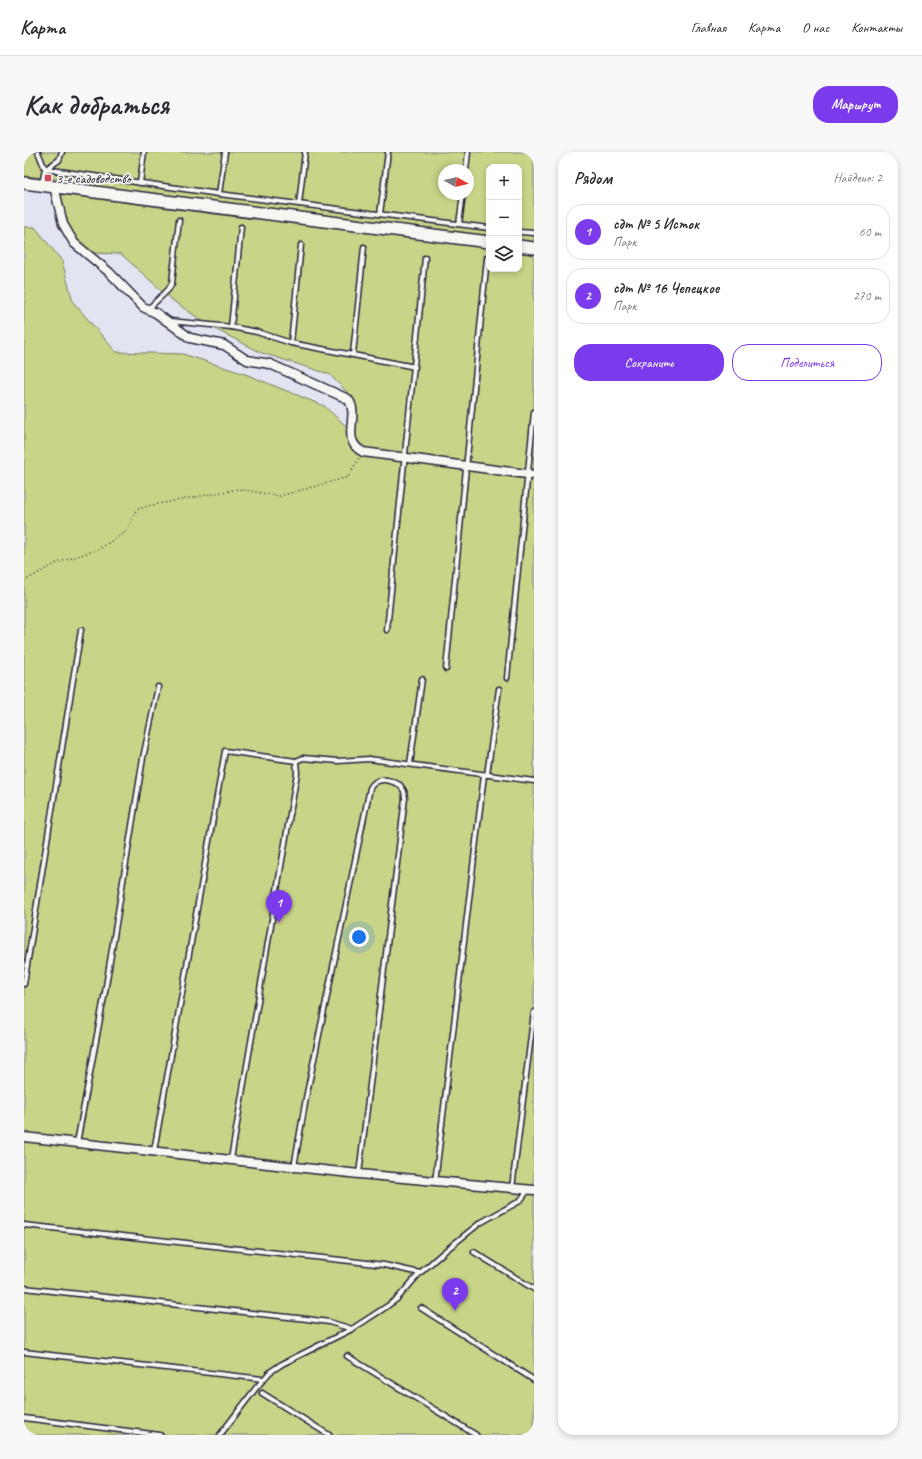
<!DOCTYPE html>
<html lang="ru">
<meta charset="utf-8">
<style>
:root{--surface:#fff;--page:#f7f7f7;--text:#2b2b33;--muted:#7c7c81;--line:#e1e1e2;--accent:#7c3aed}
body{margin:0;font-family:Caveat,sans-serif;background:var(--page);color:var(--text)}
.controls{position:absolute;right:12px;top:12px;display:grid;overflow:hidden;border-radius:8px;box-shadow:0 2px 6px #0003}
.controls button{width:36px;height:36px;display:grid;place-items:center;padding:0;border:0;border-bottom:1px solid var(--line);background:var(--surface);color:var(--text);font:20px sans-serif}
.compass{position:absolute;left:414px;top:12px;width:36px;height:36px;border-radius:50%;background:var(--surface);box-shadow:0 2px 6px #0003;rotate:98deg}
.you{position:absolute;left:335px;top:785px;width:14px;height:14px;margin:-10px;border:3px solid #fff;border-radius:50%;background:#1a73e8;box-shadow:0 0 0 6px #1a73e833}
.badge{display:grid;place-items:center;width:26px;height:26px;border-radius:50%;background:var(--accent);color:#fff;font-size:13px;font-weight:700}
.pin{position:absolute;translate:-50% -33px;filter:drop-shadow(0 1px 2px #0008)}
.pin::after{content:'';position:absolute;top:21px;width:14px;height:12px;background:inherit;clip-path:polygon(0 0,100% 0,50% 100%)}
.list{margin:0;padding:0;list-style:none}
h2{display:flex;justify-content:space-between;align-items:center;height:52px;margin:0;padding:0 16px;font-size:17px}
h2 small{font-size:13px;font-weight:400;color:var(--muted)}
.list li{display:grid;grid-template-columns:26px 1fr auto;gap:12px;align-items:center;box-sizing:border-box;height:56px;margin:0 8px 8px;padding:0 8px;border:1px solid var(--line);border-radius:16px}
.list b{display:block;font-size:15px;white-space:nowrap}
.list p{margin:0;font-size:13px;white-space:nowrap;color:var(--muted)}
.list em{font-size:13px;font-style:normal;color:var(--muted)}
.actions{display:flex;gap:8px;padding:12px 16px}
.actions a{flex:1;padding:9px 0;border:1px solid var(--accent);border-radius:16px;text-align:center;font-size:14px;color:var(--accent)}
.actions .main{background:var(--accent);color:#fff}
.icon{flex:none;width:22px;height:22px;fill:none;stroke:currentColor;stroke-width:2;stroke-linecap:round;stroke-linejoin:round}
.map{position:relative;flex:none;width:510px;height:1283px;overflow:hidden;border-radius:16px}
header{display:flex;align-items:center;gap:24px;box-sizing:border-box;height:56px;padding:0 20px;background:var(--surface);border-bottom:1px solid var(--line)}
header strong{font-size:19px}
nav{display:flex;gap:22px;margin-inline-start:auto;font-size:14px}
.intro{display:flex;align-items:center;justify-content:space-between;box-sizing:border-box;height:96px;padding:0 24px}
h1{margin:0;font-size:28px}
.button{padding:10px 18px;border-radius:16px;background:var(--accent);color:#fff;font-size:14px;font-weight:700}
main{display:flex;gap:24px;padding:0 24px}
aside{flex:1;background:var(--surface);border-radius:16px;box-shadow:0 2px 6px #0003}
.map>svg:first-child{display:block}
.green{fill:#c8d487;stroke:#757b61;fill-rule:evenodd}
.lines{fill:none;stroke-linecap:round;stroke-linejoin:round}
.lane-casing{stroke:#22223b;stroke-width:7}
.street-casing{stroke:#22223b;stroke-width:11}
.secondary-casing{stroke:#22223b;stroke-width:14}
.path{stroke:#22223b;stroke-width:1.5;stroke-dasharray:1 3;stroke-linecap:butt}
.lane{stroke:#f6f6f2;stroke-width:4}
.street{stroke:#f6f6f2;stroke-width:8}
.secondary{stroke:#f6f6f2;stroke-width:11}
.poi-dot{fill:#d1495b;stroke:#f6f6f2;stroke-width:1.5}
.labels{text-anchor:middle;stroke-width:3.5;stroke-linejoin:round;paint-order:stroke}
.poi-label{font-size:14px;fill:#22223b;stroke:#f6f6f2;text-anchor:start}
</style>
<header>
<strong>Карта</strong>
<nav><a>Главная</a><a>Карта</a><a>О нас</a><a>Контакты</a></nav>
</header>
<div class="intro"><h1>Как добраться</h1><a class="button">Маршрут</a></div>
<main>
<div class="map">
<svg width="510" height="1283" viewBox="0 0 510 1283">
<rect width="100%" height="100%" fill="#e2e5f1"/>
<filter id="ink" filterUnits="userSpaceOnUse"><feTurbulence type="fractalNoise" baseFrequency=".025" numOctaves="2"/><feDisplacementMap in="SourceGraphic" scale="8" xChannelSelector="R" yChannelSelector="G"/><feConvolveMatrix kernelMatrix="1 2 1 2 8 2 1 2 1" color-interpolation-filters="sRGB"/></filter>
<g filter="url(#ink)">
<path class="green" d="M0,0h510v1283h-510v-1208h11l27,34 11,41 43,50 67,2 62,20 79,32 30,27 1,-33 -26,-26 -67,-21 -51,-26 -39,-27 -51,-46 -29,-1 -25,-24 -9,-50 -34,-3zM465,15h30v102h-30zM420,18h24v24h-24z"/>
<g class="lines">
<defs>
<g id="lane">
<path d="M14,0l7,17 -3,15"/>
<path d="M21,17l174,25 270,34"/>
<path d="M22,17l13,-9 3,-8"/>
<path d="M442,18l2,-18"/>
<path d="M116,31l4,-31"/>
<path d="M195,42l6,-42"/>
<path d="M275,52l6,-52"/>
<path d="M356,62l8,-62"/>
<path d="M435,72l4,-30"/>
<path d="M217,75l-10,100 26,5 34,11 124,24"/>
<path d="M495,80l15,1"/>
<path d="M124,157l20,-19 4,-7 7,-63"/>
<path d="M146,169l61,6"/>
<path d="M267,191l10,-98"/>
<path d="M329,202l11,-107"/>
<path d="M363,478l38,-372"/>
<path d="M422,517l41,-411"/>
<path d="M483,526l27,-266"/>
<path d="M386,612l12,-85"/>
<path d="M463,623l12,-86"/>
<path d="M0,832l57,-354"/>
<path d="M53,991l28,-151 38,-234 15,-71"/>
<path d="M130,999l71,-400 71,10 7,-3 35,3 31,-2 165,22"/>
<path d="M207,1007l66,-386 -1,-12"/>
<path d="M270,1015l12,-69 64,-310c7,-12 19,-9 30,-3l4,6 1,7 -46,376"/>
<path d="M411,1030l49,-407"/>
<path d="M488,1036l22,-176"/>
<path d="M0,1073l335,37 25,3 36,8"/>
<path d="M450,1100l60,37"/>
<path d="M0,1136l283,31 22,3 23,7"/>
<path d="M397,1156l113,72"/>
<path d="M0,1200l239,27"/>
<path d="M323,1204l129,79"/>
<path d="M238,1241l67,42"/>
<path d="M0,1266l136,17"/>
<path d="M196,1283l36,-47 14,-16 12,-8 70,-35 34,-22 11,-8 23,-26 25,-22 35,-28 40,-22 8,-11"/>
</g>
<g id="street">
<path d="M30,34l9,38 11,19 35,29 34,35 13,6 34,25 34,7 23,15 23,4 78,35c13,17 -9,40 15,53l171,23"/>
<path d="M0,985l335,37 175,16"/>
</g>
<g id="secondary">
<path d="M0,31l465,59"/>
<path d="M495,94l15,2"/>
</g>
</defs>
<use href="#lane" class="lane-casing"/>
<use href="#street" class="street-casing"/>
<use href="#secondary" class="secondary-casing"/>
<path class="path" d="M0,429l33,-18 42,-14 28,-18 9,-21 12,-4 90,-17 42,7 68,-19 11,-19"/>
<use href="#lane" class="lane"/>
<use href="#street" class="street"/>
<use href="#secondary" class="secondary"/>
</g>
</g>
<rect class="poi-dot" x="20" y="22" width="8" height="8" rx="2"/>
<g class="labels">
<g class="poi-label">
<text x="32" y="31">3-е садоводство</text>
</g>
</g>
</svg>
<div class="controls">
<button>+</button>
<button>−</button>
<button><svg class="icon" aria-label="layers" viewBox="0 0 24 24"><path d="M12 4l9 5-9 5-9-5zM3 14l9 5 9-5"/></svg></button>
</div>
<svg class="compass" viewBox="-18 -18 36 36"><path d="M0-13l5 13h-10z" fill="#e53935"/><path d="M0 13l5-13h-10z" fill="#7c7c81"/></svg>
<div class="you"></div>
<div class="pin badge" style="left:255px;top:771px">1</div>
<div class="pin badge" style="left:431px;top:1159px">2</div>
</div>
<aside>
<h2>Рядом<small>Найдено: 2</small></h2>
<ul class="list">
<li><span class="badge">1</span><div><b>сдт № 5 Исток</b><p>Парк</p></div><em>60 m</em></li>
<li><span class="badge">2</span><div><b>сдт № 16 Чепецкое</b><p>Парк</p></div><em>270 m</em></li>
</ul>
<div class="actions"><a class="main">Сохранить</a><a>Поделиться</a></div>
</aside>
</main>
